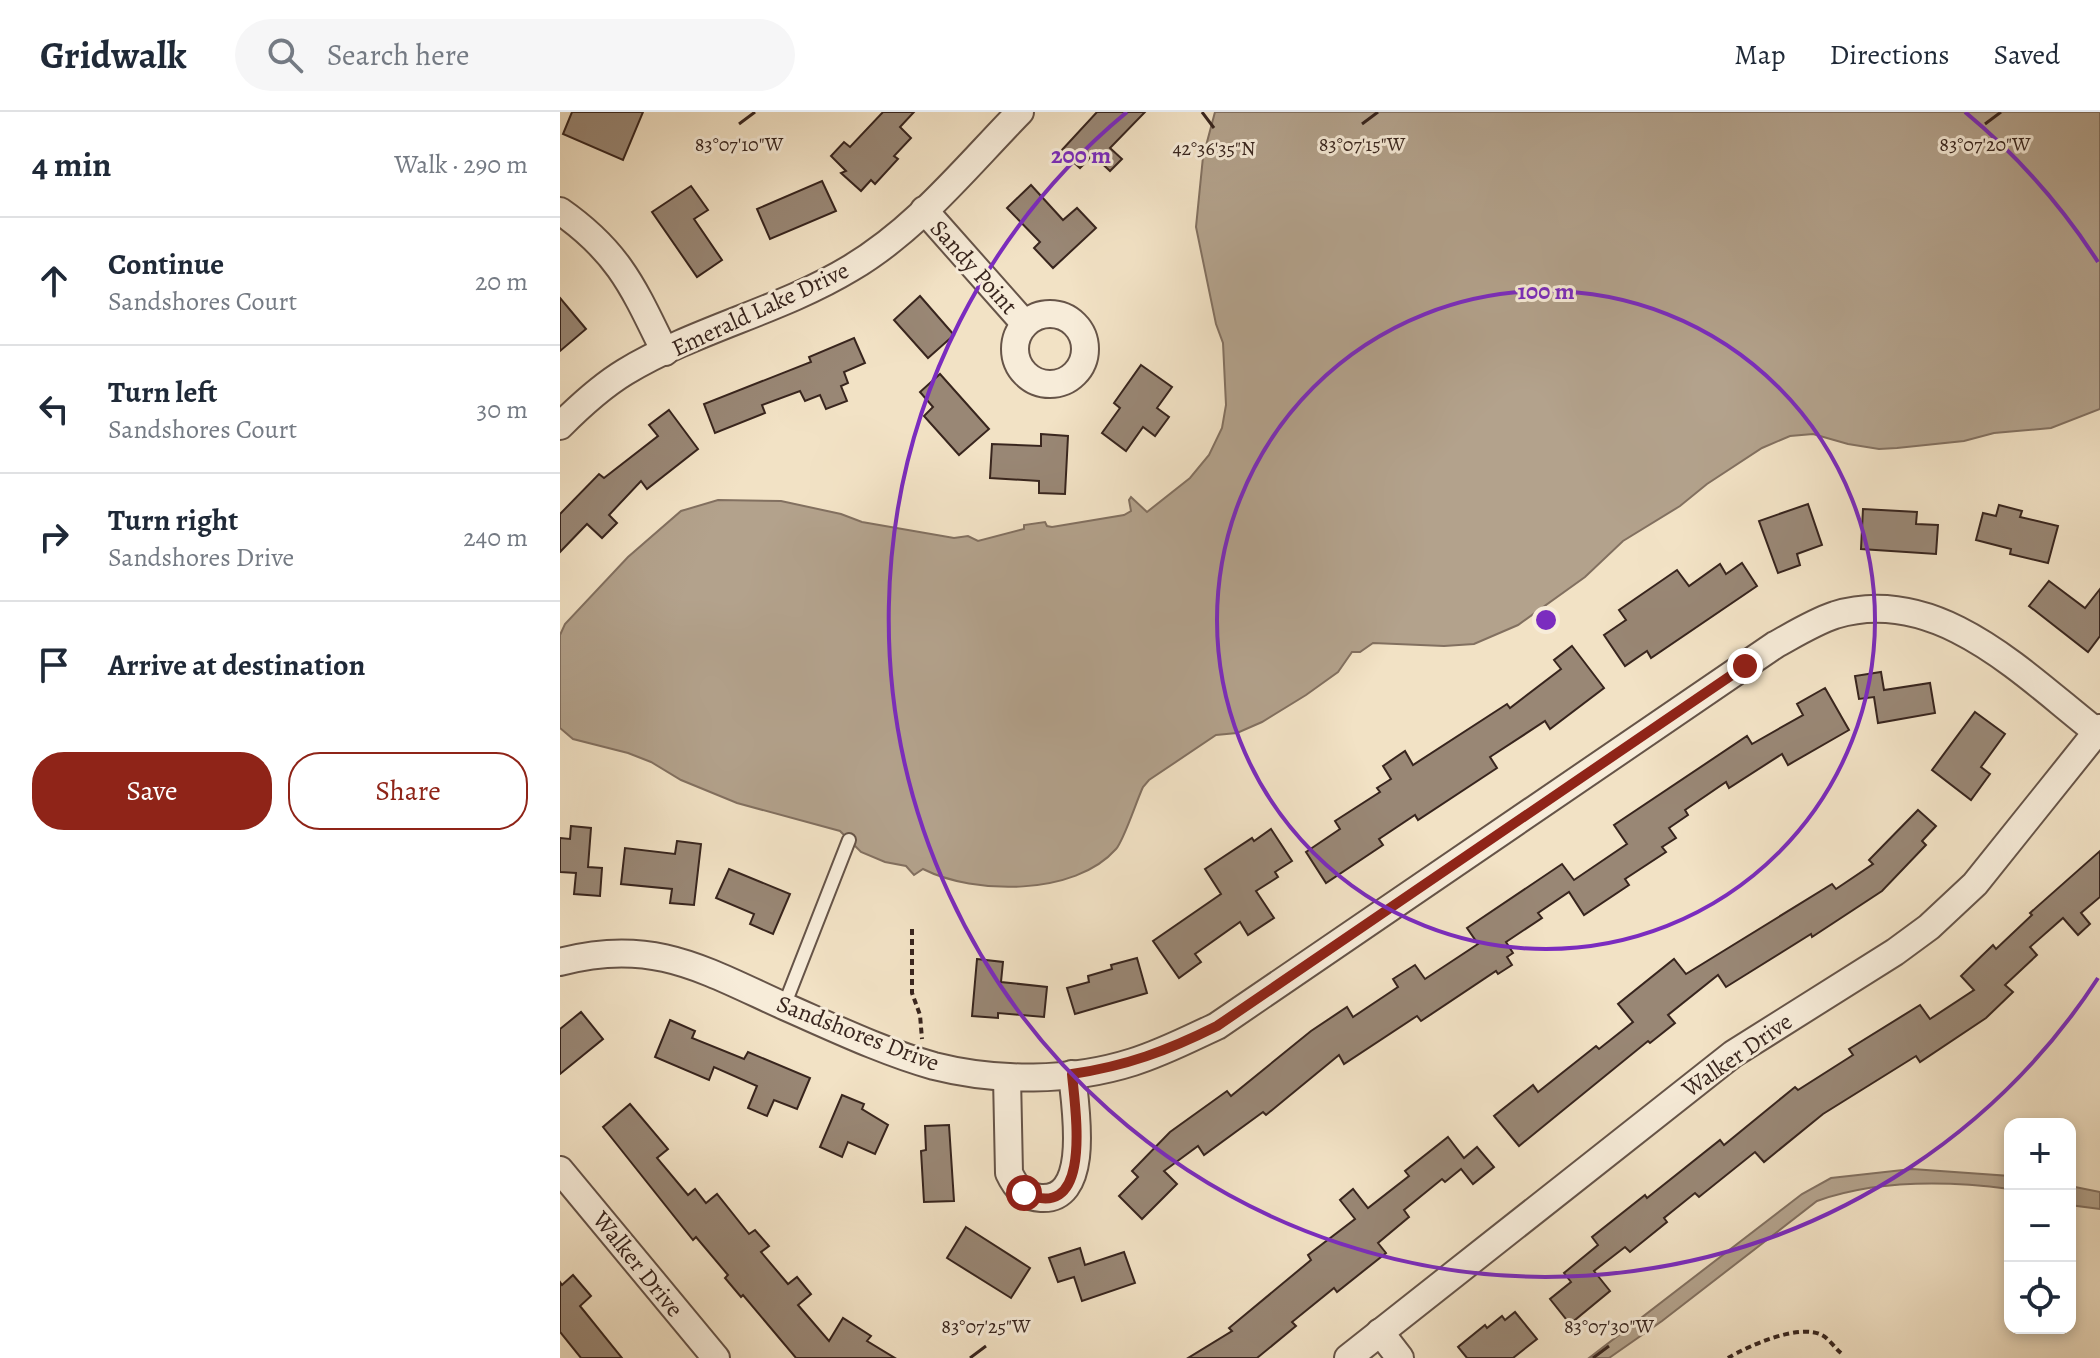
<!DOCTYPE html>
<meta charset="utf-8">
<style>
:root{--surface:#fff;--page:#f6f6f7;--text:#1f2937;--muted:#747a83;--line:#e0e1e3;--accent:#8f2418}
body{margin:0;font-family:Alegreya,serif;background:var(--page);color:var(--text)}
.controls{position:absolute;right:24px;bottom:24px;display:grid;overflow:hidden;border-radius:16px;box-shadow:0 4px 12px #0003}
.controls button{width:72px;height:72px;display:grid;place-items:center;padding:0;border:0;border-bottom:2px solid var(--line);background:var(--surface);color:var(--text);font:40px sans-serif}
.stop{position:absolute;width:24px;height:24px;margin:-18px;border:6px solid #8f2418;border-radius:50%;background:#fff}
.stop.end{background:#8f2418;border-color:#fff;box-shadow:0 2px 8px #0008}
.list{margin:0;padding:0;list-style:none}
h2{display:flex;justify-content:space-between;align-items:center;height:104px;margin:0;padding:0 32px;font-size:34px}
h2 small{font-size:26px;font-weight:400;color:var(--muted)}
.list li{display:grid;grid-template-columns:52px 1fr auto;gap:24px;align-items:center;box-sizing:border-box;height:128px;padding:0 32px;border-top:2px solid var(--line)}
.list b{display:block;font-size:30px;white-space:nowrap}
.list p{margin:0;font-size:26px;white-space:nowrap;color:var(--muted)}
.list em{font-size:26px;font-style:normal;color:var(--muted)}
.actions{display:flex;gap:16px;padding:24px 32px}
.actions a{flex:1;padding:18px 0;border:2px solid var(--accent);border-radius:32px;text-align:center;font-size:28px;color:var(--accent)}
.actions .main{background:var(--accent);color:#fff}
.icon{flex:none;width:44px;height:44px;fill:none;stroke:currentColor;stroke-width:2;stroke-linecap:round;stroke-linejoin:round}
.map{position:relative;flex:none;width:1540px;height:1246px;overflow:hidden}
header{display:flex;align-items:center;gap:48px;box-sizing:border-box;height:112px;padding:0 40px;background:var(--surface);border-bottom:2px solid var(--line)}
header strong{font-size:38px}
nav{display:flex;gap:44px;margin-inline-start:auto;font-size:28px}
.search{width:560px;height:72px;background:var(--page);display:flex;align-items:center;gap:20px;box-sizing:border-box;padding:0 28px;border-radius:44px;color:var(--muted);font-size:30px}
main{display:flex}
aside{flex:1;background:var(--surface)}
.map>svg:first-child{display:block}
.water{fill:#b3a28c;stroke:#827060;stroke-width:2}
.building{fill:#998775;stroke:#38251e;stroke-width:2}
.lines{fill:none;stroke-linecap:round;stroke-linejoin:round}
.lane-casing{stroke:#665448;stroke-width:16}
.street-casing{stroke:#665448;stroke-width:30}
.path{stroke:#38251e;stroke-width:4;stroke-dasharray:6 4;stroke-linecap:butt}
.lane{stroke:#f7ecd9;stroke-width:12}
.street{stroke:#f7ecd9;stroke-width:26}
.route{stroke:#8f2418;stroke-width:10}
.ticks{fill:none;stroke:#38251e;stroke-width:3}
.ring{fill:none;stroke:#7b2cbf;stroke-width:4}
.labels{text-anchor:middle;stroke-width:6;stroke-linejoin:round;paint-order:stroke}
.street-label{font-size:24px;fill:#38251e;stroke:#f7ecd9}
.ticks-label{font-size:20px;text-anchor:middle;fill:#38251e;stroke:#f7ecd9;stroke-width:6;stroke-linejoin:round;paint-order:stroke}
.centre{fill:#7b2cbf;stroke:#f7ecd9;stroke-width:4}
.ring-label{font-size:24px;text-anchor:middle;font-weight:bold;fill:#7b2cbf;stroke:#f7ecd9;stroke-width:6;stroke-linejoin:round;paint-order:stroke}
</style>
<header>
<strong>Gridwalk</strong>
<div class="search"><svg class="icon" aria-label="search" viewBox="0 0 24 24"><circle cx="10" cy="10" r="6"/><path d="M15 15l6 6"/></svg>Search here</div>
<nav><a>Map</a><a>Directions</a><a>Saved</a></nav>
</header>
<main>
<aside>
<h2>4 min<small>Walk · 290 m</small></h2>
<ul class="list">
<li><svg class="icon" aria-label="ahead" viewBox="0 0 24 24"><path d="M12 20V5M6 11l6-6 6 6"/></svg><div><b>Continue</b><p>Sandshores Court</p></div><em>20 m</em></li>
<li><svg class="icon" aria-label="left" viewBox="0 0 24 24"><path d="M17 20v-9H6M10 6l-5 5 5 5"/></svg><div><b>Turn left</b><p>Sandshores Court</p></div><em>30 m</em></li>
<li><svg class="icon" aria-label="right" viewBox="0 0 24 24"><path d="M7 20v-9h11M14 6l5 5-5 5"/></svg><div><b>Turn right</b><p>Sandshores Drive</p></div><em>240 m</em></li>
<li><svg class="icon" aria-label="arrive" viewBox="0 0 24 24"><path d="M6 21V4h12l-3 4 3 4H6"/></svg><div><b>Arrive at destination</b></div></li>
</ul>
<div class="actions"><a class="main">Save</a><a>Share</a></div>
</aside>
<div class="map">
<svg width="1540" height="1246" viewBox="0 0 1540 1246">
<rect width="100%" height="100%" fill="#f2e2c5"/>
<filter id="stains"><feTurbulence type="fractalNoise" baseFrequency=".0025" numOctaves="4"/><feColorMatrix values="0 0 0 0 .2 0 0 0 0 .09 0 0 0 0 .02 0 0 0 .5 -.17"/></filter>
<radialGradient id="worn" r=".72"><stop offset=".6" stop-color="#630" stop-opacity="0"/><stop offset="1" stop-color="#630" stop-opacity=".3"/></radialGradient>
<g class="water">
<path d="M655,0h885v297l-49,19 -57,5 -30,8 -67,7 -18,1 -31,-5 -35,-10 -23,2 -28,12 -55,36 -27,22 -57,35 -38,36 -67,48 -44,19 -30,2 -71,-3 -13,9h-8l-14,20 -32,23 -44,27 -25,11 -21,2 -67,45 -6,7c-7,15 -19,53 -27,62 -41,47 -142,46 -193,20l-9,6 -8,-9 -21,-4 -24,-10 -21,-21 -103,-28 -56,-23 -30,-18 -23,-9 -55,-14 -13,-11v-93l5,-11 63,-67 53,-46 37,-11 63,1 60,13 21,8 92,16 14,-2 10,5 46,-12v-4l21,-3 2,4 5,1 72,-12 7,-4 -2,-11 2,-3 16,15 43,-34 19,-23 13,-27 4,-23 -3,-62 -7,-19 -20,-97 7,-70z"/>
<path d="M1352,1057l98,7v13c-62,-8 -134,-9 -193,12l-155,120 -53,37h-20l213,-164 29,-16z"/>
<path d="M1510,1074l30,6v17l-30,-4z"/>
</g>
<g class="building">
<path d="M12,0h71l-20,48 -60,-26z"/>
<path d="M323,0h31l-14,15 11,11 -17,18 4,3 -23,25 -4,-4 -10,11 -20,-18 5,-2 -15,-15 13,-14 6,5z"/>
<path d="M537,0h48l-35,36 12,11 -12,12 -17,-16 -13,13 -19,-17z"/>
<path d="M262,69l14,30 -66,28 -13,-30z"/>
<path d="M471,73l32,35 14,-12 19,20 -43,40 -19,-20 6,-6 -33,-34z"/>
<path d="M131,74l17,24 -14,9 28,41 -25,17 -45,-65z"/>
<path d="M360,184l34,39 -26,23 -34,-38z"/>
<path d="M0,186l26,31 -26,22z"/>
<path d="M294,226l11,25 -21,9 4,11 -7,3 6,15 -21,8 -6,-14 -15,6 -5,-10 -38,14 3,8 -50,20 -11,-29 107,-42 -2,-5z"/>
<path d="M581,253l31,22 -15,21 12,9 -14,19 -12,-9 -17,24 -24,-18 18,-25 -6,-5z"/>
<path d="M380,262l49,55 -30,26 -35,-39 9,-9 -13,-15z"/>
<path d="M109,298l29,39 -51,40 -6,-8 -32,34 8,8 -15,15 -15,-14 -27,28v-38l39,-40 5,4 54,-42 -9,-11z"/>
<path d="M481,322l27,2 -3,58 -26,-1v-12l-49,-3 2,-34 49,2z"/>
<path d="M1248,392l14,41 -25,9 3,11 -22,8 -19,-52z"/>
<path d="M1439,393l23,6 -2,6 38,9 -10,37 -38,-9 1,-5 -35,-9 7,-27 13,3z"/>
<path d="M1303,397l54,3 -1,12 22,1 -2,29 -75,-5z"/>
<path d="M1182,451l15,23 -106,72 -4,-7 -22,15 -21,-31 22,-15 -7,-10 58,-40 12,16 31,-22 6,10z"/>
<path d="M1489,469l36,27 15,-19v47l-12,16 -59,-46z"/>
<path d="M1012,534l32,42 -54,41 -5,-8 -55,36 7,11 -79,52 -3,-5 -36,24 4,6 -57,38 -20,-31 34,-23 -5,-8 45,-29 -3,-4 14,-9 -8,-13 22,-15 8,14 94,-61 3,4 51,-39 -7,-9z"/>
<path d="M1321,560l3,18 46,-7 5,30 -57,10 -4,-26 -15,2 -4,-23z"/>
<path d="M1265,576l24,42 -61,35 -6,-11 -53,34 -3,-6 -41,28 3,5 -19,13 7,10 -14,9 4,5 -41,27 4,6 -45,30 -15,-23 -31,21 4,5 -36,24 7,11 -6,4 5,8 -14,9 -2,-3 -75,50 -4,-5 -73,48 -5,-9 -73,60 -3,-3 -59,43 -6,-9 -34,25 13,13 -35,35 -23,-23 19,-19 -6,-6 38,-39 57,-41 4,5 80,-65 36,-24 6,10 45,-30 -5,-8 22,-14 10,14 53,-35 -11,-16 95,-64 12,16 53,-36 -13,-19 133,-89 5,8 51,-29 -6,-11z"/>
<path d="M1415,600l30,22 -24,33 9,7 -19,26 -39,-30z"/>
<path d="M1358,698l18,16 -14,15 4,4 -44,46 -70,46 -1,-3 -85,53 -8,-12 -50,40 7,8 -25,20 -2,-2 -129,105 -25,-30 39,-31 5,7 58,-46 3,3 34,-27 -15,-18 56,-45 12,15 146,-90 4,5 37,-25 -4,-4z"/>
<path d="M11,714l20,2 -3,39 14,1 -2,28 -26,-2 2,-21 -16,-1v-34l10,1z"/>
<path d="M711,717l21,32 -17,11 3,5 -22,14 18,27 -26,17 -8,-13 -45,32 6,8 -22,16 -26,-37 68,-47 -16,-25 47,-31 2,3z"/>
<path d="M117,729l24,3 -7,61 -24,-2 2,-14 -51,-5 4,-36 50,6z"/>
<path d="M1540,739v46l-19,16 9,11 -12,11 -15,-17 -33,29 7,8 -32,30 8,7 -27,26 -66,44 -4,-6 -93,58 -59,48 -9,-10 -56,45 -4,-4 -31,25 3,4 -37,30 -5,-5 -31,24 16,20 -40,33 -20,-25 21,-17 -7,-9 34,-28 -6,-8 53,-42 2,3 73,-58 4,5 71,-58 3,3 55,-35 -4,-6 71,-44 10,14 44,-29 -13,-14 32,-31 3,4 36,-34 -2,-2z"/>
<path d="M169,757l61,25 -17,40 -23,-10 4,-10 -38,-16z"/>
<path d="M577,846l10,35 -72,21 -8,-26 22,-6 -1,-6 24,-7 -1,-4z"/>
<path d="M417,847l26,3 -2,20 46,5 -3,30 -46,-4v5l-26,-2z"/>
<path d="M21,900l22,27 -43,35v-45z"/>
<path d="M110,908l25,11 -3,7 52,21 4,-7 62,26 -13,31 -23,-9 -7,16 -19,-8 9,-22 -43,-19 -5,13 -54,-23z"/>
<path d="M282,983l22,9 -2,5 26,16 -13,29 -27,-12 -6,15 -22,-10z"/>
<path d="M70,992l38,45 -11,9 31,37 7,-6 11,14 11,-9 32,40 6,-4 14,16 -8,6 27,32 9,-7 14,17 -13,11 31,36 14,-23 28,18 -4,5 28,17h-99l-53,-63 -2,2 -16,-19 3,-3 -32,-38 -3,3 -90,-113z"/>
<path d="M389,1013l5,76 -30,1 -3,-51 5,-1 -1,-24z"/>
<path d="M888,1025l16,21 13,-11 17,20 -21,17 -12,-15 -16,13 -3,-3 -38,31 5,7 -31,26 8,10 -49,39 -3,-4 -42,34 4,4 -39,32h-69l44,-27 -3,-3 82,-68 -3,-5 47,-36 -15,-19 13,-11 15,19 41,-32 -4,-5z"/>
<path d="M406,1115l64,41 -19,30 -64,-40z"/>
<path d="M520,1136l5,17 39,-13 11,31 -53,18 -8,-24 -16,5 -9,-24z"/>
<path d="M13,1163l18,21 -11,10 42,52h-41l-21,-26v-50l2,3z"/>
<path d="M955,1200l22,27 -24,19h-46l-9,-11 27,-22 2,3 15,-12 3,4z"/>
</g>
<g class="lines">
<defs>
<path id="lane" d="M224,894l65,-166"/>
<g id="street">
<path d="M364,98l101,114"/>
<path d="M0,99c60,42 74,78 105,141"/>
<circle cx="490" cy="237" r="35"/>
<path d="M0,314c19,-19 42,-40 65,-54 71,-43 155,-61 226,-104 66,-39 116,-102 169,-156"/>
<path d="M0,850c93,-25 144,8 226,45 48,21 98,45 148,59 63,16 136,16 199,-4 29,-9 56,-23 84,-36l558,-381c20,-11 39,-23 60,-30 103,-31 189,60 262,117"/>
<path d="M447,965l2,96c7,15 15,24 32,25 51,3 34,-93 31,-124"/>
<path d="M0,1058l156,188"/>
<path d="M820,1220l20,26"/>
<path d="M788,1246l385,-304 162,-102 34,-25 46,-43 125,-156"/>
</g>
</defs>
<use href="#lane" class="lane-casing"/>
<use href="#street" class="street-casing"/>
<g class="path">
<path d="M352,817v64l8,22 2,24"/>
<path d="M1168,1246c20,-12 71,-35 94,-23 6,3 13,13 19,18"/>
</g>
<use href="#lane" class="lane"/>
<use href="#street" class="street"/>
</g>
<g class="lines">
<path class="route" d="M464,1081c70,32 51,-84 48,-119 54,-8 95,-23 145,-48l528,-360"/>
</g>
<path class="ticks" d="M642,0l12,16M179,12l16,-12M802,12l16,-12M1425,12l16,-12M410,1246l16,-12M1033,1246l16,-12"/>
<g class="ring">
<circle cx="986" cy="508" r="329"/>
<path d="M1538 866A658 658 0 1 1 567 0M1405 0A658 658 0 0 1 1538 150"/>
</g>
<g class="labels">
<g class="street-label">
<text transform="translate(414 155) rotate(48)" y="8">Sandy Point</text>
<text transform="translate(200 197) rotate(-25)" y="8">Emerald Lake Drive</text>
<text transform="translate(298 921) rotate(21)" y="8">Sandshores Drive</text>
<text transform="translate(1177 943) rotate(-35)" y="8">Walker Drive</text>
<text transform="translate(78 1152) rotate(51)" y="8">Walker Drive</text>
</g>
</g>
<g class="ticks-label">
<text x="179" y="39">83°07'10"W</text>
<text x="802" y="39">83°07'15"W</text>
<text x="1425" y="39">83°07'20"W</text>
<text x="654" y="43">42°36'35"N</text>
<text x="426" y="1221">83°07'25"W</text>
<text x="1049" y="1221">83°07'30"W</text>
</g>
<circle cx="986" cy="508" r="12" class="centre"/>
<g class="ring-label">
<text x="521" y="51">200 m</text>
<text x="986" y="187">100 m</text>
</g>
<rect width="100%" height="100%" filter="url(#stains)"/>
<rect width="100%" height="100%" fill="url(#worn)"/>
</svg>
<div class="controls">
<button>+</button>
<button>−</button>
<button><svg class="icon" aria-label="locate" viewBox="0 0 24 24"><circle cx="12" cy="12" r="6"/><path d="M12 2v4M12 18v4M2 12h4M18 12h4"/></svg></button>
</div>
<div class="stop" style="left:464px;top:1081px"></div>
<div class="stop end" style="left:1185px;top:554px"></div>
</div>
</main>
